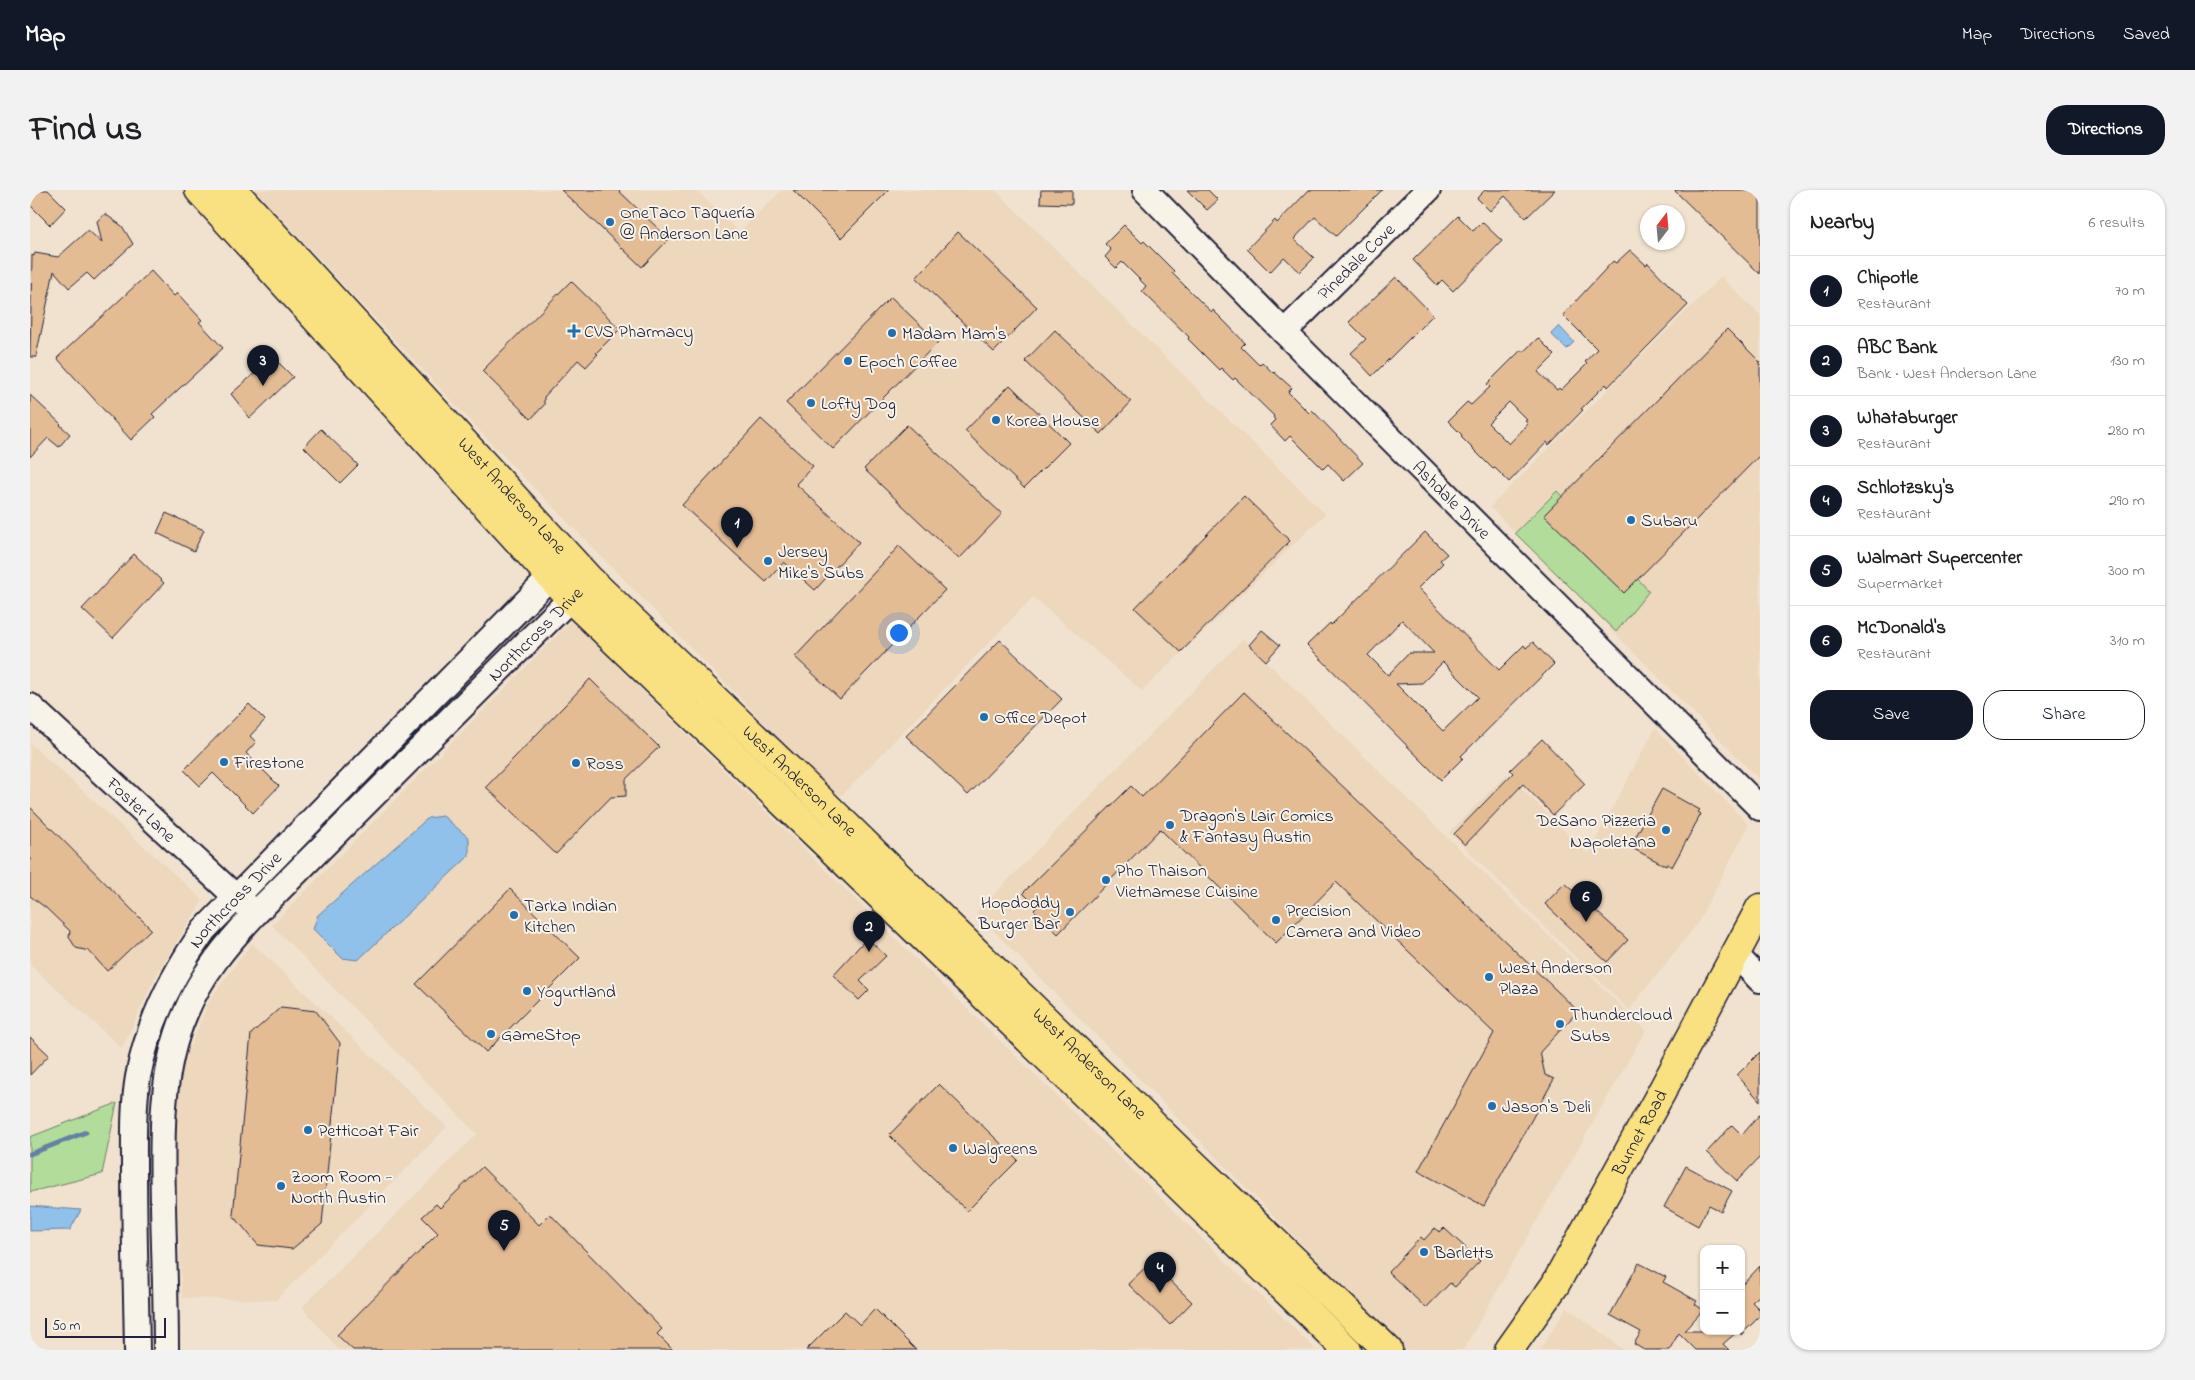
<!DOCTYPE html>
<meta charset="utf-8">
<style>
:root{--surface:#fff;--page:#f2f2f2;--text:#202124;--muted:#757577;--line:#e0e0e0;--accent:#111827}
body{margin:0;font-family:"Indie Flower",sans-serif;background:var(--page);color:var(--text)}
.controls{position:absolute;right:15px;bottom:15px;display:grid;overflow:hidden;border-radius:10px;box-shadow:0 1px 4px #0004}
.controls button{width:45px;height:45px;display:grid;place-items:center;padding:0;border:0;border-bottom:1px solid var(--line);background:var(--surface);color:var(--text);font:25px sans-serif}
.compass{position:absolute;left:1610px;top:15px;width:45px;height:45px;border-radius:50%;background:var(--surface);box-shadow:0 1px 4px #0004;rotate:16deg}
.scale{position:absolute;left:15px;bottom:12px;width:121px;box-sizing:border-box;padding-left:5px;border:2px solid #22223b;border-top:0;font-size:14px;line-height:18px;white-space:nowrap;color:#22223b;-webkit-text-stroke:4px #f7f3e8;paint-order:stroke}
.you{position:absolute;left:868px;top:442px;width:18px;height:18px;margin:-12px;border:4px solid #fff;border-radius:50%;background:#1a73e8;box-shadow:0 0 0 8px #1a73e833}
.badge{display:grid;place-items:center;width:32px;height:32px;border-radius:50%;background:var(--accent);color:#fff;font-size:16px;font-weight:700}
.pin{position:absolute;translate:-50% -41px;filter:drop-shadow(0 1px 2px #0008)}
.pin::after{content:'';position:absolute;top:26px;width:18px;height:15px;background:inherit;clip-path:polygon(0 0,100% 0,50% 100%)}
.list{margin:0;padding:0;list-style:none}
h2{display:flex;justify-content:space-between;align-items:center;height:65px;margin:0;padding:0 20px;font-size:21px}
h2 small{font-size:16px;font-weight:400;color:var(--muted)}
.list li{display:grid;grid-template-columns:32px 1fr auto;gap:15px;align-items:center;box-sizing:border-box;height:70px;padding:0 20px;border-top:1px solid var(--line)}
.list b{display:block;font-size:19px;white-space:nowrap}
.list p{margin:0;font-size:16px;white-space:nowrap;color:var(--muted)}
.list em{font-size:16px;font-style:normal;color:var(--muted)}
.actions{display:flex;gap:10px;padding:15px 20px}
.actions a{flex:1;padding:11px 0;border:1px solid var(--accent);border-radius:20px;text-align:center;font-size:18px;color:var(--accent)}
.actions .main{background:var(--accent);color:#fff}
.map{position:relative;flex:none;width:1730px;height:1160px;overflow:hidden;border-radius:20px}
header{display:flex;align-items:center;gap:30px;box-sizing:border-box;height:70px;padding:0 25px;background:var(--accent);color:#fff}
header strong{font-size:24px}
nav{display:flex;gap:28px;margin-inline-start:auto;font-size:18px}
.intro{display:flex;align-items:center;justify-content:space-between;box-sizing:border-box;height:120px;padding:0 30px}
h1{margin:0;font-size:35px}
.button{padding:12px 22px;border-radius:20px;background:var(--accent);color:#fff;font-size:18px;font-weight:700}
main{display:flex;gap:30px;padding:0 30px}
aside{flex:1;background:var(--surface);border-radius:20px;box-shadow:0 1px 4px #0004}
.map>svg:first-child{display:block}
.built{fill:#edd7bd}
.green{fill:#b2dc99;stroke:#6a7f6a}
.water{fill:#90c1eb;stroke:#6481a5}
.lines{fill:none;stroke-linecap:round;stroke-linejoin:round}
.stream{stroke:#6481a5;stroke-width:5}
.building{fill:#e4bc94;stroke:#22223b;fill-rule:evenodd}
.minor-casing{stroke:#22223b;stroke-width:28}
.major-casing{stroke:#22223b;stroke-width:31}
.minor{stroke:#f7f3e8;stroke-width:24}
.major{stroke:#f9e181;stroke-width:28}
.poi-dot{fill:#1f6fb2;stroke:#f7f3e8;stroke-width:2}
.labels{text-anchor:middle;stroke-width:4;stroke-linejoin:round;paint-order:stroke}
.poi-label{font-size:18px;fill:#22223b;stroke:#f7f3e8;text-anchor:start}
.street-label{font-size:18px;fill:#22223b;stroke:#f7f3e8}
</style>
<header>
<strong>Map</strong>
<nav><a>Map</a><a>Directions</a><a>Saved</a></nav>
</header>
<div class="intro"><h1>Find us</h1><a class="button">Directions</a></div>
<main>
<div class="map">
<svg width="1730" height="1160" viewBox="0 0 1730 1160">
<rect width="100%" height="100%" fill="#f1e2cf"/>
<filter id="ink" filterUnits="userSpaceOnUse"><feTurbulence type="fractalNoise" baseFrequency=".02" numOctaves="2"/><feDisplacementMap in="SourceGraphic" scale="10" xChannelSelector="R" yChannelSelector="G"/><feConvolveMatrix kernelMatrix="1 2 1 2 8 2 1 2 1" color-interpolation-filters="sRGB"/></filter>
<g filter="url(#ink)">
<g class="built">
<path d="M225,0h441l43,42 43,-42h213l330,324 -183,177 -109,-94 -191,198 -9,-2 -327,-334z"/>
<path d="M1691,87l39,38v465l-270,-273z"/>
<path d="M541,431l745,729h-977l-37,-43 175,-173 -205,-209z"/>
<path d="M1213,449l403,391 -183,320h-57l-430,-437z"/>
<path d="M1625,538l94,97 -52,99 -68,86 -180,-178 58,-58 81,80z"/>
<path d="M0,553l173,157 -45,72 -36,76 -92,-83z"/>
<path d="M222,753l195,184 -171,173 -94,-2 -8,-170 10,-67 26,-62z"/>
<path d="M1537,1117l57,43h-84z"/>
</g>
<g class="green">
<path d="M1527,301l92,100 -33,41 -101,-99z"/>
<path d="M87,913l-15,71 -72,18v-55z"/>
</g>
<g class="water">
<path d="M1529,136l15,16 -7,7 -16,-15z"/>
<path d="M413,626l26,22v18l-111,104 -16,-2 -29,-29 5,-14 110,-97z"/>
<path d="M0,1016l51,4 -11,20 -40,1z"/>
</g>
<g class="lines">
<path class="stream" d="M0,964l56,-22"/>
</g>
<g class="building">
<path d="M0,0h18l18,18 -16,17 -20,-20z"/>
<path d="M531,0h57l51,49 -27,28z"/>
<path d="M763,0h96l-48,48z"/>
<path d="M1011,0h31v14l-32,-1z"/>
<path d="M1157,0h21l10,10 -11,10z"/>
<path d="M1279,0h73l-46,46 -21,-19 -21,22 20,19 -14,14 -16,-15 -14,15 -23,-23 28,-29 2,3z"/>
<path d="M1455,0h70l-29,28 -21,-22 -15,15 -13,-13z"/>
<path d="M1644,0h86v84z"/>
<path d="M75,24l17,12 11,18 -39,36 -7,-7 -18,15 -15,-17 -18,86h-6l2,-102 2,1 1,-3 23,4 30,-27 14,13 -5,-22z"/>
<path d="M1428,26l15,15 9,-9 20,19 -49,50 -11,-11 -5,5 -24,-25z"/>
<path d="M1094,35l18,18 2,-2 30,30 -2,2 31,31 9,8 1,-2 14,14 18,19 -4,4 18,18 3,-3 11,11 1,-1 18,16 -4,4 21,21 3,-3 51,53 -19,18 -16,-17 -5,5 -33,-33 -5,5 -15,-16 5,-5 -2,-3 1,-1 -39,-38 -2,2 -12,-12 -2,2 -31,-31 1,-2 -47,-46 4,-5 -24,-24 -6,6 -11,-11 6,-7 -6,-6z"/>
<path d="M928,42l79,75 -43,45 -78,-74z"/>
<path d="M1600,60l16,15 2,-2 40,42 -80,82 -2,-3 -25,25 2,1 -34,35 -2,-3 -38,40 -14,-14 -2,1 -32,-32 1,-2 -14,-14 19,-19 4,3 19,-18 -3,-3 34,-34 2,2 15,-14 17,17 -17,17 19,18 2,-2 2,2 26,-26 -2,-2 12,-13 -34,-34 50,-54 3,2zM1479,212l18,18 -2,1 3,3 -19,20 -21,-21z"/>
<path d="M121,81l23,25 3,-3 25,27 -3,2 24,26 -71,66 3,3 -24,23 -74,-82z"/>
<path d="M1366,87l37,38 -61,61 -21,-23 15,-14 -17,-17z"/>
<path d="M541,91l49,48 -24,24 2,1 -12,13 -8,-7 -34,37v8l-13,14 -49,-48z"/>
<path d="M861,107l47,45 -105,107 -47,-46z"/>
<path d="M1697,139l33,33v93l-136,138 -80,-78z"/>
<path d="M1025,140l76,72 -30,32 -76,-73z"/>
<path d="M243,167l20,20 -43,41 -19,-24z"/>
<path d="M980,195l59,58 -45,45 -59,-57z"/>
<path d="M0,205l31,29 -1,1 10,9 -11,13 -11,-9 -18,19z"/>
<path d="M731,229l52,47 -17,18 63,58 -44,48 -31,-28 -18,20 -84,-77z"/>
<path d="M877,235l95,89 -43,45 -95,-90z"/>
<path d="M291,239l37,36 -18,18 -36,-36z"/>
<path d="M1214,306l46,45 -109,111 -46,-44z"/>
<path d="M136,323l38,17 -10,21 -37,-18z"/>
<path d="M1395,342l22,22 -7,6 3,3 -25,25 81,82 25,-25 2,3 7,-6 21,22 -93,92 2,2 -22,22 -134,-135 23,-22 1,2zM1372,430l32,33h-25l-21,22 -20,-20zM1413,472l35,35 -35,34 -47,-47 26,-1z"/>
<path d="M869,356l46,44 -105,109 -45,-42z"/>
<path d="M104,364l30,29 -51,55 -31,-29z"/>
<path d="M1232,440l18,15 -14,16 -17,-16z"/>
<path d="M970,450l62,59 -94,96 -62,-59z"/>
<path d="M560,489l69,68 -33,32v17l-15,1 -55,57 -70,-67z"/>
<path d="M1214,502l334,319 -38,41 5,23 9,4 -70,127 -66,-35 76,-138 -158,-151 -60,61 -116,-114 -102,105 -24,-24 3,-3 -14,-14 108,-107 11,11z"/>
<path d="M219,514l16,16 -15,16 6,6 -10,11 33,33 -26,27 -40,-40 -13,13 -16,-16z"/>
<path d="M1512,549l43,45 -32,31 -30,-31 -58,61 -11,-11 59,-61 -3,-3z"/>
<path d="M1632,599l38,21 -2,2 3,2 -29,53 -5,-3 -1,2 -36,-19z"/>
<path d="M0,617l121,122 -44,42 -18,-20 -13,-3 -7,-11 1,-6 -24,-23 -16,-12z"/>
<path d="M1535,693l63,57 -21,22 -62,-58z"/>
<path d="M480,699l70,69 -94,94 -70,-68z"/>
<path d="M837,748l19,18 -26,25 9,9 -10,10 -26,-25z"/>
<path d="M251,817l35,4 24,32 -18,181 -30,25 -34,-4 -25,-30 18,-181z"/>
<path d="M0,847l19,18 -19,20z"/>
<path d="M1730,862v49l-23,-26z"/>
<path d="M909,894l79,76 -51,51 -78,-76z"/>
<path d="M1730,924v43l-23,24 -30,-29 25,-27 10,10z"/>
<path d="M1656,976l46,25 -11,20 -12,-6 -11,21 -34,-19z"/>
<path d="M452,977l57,58 11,-11 112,115 -5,5 16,16h-320l-16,-15 101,-102 -16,-16 14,-13 4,4z"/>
<path d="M1405,1038l5,4 4,-4 36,33 -25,26 -5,-4 -24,25 -38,-36 33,-35 3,3z"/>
<path d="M1121,1072l41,40 -22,23 -42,-41z"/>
<path d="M1609,1073l27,14 -3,5 34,19 -2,3 8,6 -19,21h54l-15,13 6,6h-33l-17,-17 -10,17h-25l-10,-6 7,-12 -31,-17z"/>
<path d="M1730,1076v29l-8,7 8,8v6l-19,19v-49z"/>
<path d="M845,1119l41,41h-110l39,-39 15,14z"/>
</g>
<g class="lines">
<defs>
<g id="minor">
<path id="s1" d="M1115,0l139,142 476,476"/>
<path id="s2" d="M1254,142l144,-142"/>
<path id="s3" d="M0,516l218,202"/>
<path d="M1706,765l24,25"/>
<path id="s4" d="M107,1160c-1,-62 -3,-124 -3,-186 0,-28 -1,-58 4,-87 10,-55 34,-102 66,-147l359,-366"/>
<path id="s5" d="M136,1160c0,-48 -2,-96 -3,-145 -1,-63 -4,-132 22,-191 16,-39 41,-69 69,-99l329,-329"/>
</g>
<g id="major">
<path d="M169,0l372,409 404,388 372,363"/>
<path id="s6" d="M203,0l356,389 215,205 376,367 208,199"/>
<path id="s7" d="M1479,1160l46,-65 106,-192 99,-185"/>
</g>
</defs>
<use href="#minor" class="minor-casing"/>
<use href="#major" class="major-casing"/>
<use href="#minor" class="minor"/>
<use href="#major" class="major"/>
</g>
</g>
<g class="poi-dot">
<circle cx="580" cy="32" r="5"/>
<path d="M541.5 133.5h5v5h5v5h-5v5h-5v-5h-5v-5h5z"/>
<circle cx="862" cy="143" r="5"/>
<circle cx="818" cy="171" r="5"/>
<circle cx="781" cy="213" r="5"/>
<circle cx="966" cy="230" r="5"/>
<circle cx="1601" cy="330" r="5"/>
<circle cx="738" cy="371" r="5"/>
<circle cx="954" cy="527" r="5"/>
<circle cx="194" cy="572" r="5"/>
<circle cx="546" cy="573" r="5"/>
<circle cx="1140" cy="635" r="5"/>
<circle cx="1636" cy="640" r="5"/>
<circle cx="1076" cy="690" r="5"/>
<circle cx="1040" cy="722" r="5"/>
<circle cx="484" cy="725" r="5"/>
<circle cx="1246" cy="730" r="5"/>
<circle cx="1459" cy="787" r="5"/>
<circle cx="497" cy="801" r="5"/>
<circle cx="1530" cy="834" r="5"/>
<circle cx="461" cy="844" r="5"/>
<circle cx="1462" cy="916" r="5"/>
<circle cx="278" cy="940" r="5"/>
<circle cx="923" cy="958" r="5"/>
<circle cx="251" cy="996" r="5"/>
<circle cx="1394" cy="1062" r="5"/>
</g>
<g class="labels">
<g class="poi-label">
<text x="590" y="28">OneTaco Taquería<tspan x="590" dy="21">@ Anderson Lane</tspan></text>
<text x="554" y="147">CVS Pharmacy</text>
<text x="872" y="149">Madam Mam's</text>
<text x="828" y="177">Epoch Coffee</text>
<text x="791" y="219">Lofty Dog</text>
<text x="976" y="236">Korea House</text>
<text x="1611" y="336">Subaru</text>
<text x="748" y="367">Jersey<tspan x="748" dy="21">Mike's Subs</tspan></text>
<text x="964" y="533">Office Depot</text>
<text x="204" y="578">Firestone</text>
<text x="556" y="579">Ross</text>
<text x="1150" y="631">Dragon's Lair Comics<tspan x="1150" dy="21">&amp; Fantasy Austin</tspan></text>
<text x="1626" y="636" text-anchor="end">DeSano Pizzeria<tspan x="1626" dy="21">Napoletana</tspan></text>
<text x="1086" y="686">Pho Thaison<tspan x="1086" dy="21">Vietnamese Cuisine</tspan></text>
<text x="1030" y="718" text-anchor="end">Hopdoddy<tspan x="1030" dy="21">Burger Bar</tspan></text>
<text x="494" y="721">Tarka Indian<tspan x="494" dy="21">Kitchen</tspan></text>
<text x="1256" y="726">Precision<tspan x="1256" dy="21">Camera and Video</tspan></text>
<text x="1469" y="783">West Anderson<tspan x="1469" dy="21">Plaza</tspan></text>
<text x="507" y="807">Yogurtland</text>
<text x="1540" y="830">Thundercloud<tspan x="1540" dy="21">Subs</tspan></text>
<text x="471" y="850">GameStop</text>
<text x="1472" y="922">Jason's Deli</text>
<text x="288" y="946">Petticoat Fair</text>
<text x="933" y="964">Walgreens</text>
<text x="261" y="992">Zoom Room -<tspan x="261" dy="21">North Austin</tspan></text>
<text x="1404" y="1068">Barletts</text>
</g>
<g class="street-label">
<text dy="6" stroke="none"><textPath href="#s2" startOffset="101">Pinedale Cove</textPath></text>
<text dy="6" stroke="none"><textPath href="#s6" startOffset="414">West Anderson Lane</textPath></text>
<text dy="6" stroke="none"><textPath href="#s1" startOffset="436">Ashdale Drive</textPath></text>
<text dy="6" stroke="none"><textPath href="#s5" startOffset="858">Northcross Drive</textPath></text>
<text dy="6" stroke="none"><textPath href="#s6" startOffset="819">West Anderson Lane</textPath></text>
<text dy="6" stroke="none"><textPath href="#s3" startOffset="152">Foster Lane</textPath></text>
<text dy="6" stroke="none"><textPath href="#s4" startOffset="479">Northcross Drive</textPath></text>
<text dy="6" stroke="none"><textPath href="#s6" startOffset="1224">West Anderson Lane</textPath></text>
<text dy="6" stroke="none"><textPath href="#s7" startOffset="254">Burnet Road</textPath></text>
</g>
</g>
</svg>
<div class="controls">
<button>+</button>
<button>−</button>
</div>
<svg class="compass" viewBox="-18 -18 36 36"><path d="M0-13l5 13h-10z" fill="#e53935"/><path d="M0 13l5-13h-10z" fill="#757577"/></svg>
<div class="scale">50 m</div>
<div class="you"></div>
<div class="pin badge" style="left:707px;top:358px">1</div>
<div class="pin badge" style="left:839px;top:762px">2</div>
<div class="pin badge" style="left:233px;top:196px">3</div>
<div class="pin badge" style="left:1130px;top:1103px">4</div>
<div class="pin badge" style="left:474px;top:1061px">5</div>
<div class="pin badge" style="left:1556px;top:732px">6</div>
</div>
<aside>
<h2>Nearby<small>6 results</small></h2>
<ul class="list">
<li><span class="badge">1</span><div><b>Chipotle</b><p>Restaurant</p></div><em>70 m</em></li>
<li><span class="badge">2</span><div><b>ABC Bank</b><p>Bank · West Anderson Lane</p></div><em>130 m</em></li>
<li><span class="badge">3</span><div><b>Whataburger</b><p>Restaurant</p></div><em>280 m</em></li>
<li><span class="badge">4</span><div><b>Schlotzsky's</b><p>Restaurant</p></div><em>290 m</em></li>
<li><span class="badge">5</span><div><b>Walmart Supercenter</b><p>Supermarket</p></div><em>300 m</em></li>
<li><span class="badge">6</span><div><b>McDonald's</b><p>Restaurant</p></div><em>310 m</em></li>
</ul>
<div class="actions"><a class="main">Save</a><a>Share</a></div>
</aside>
</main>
